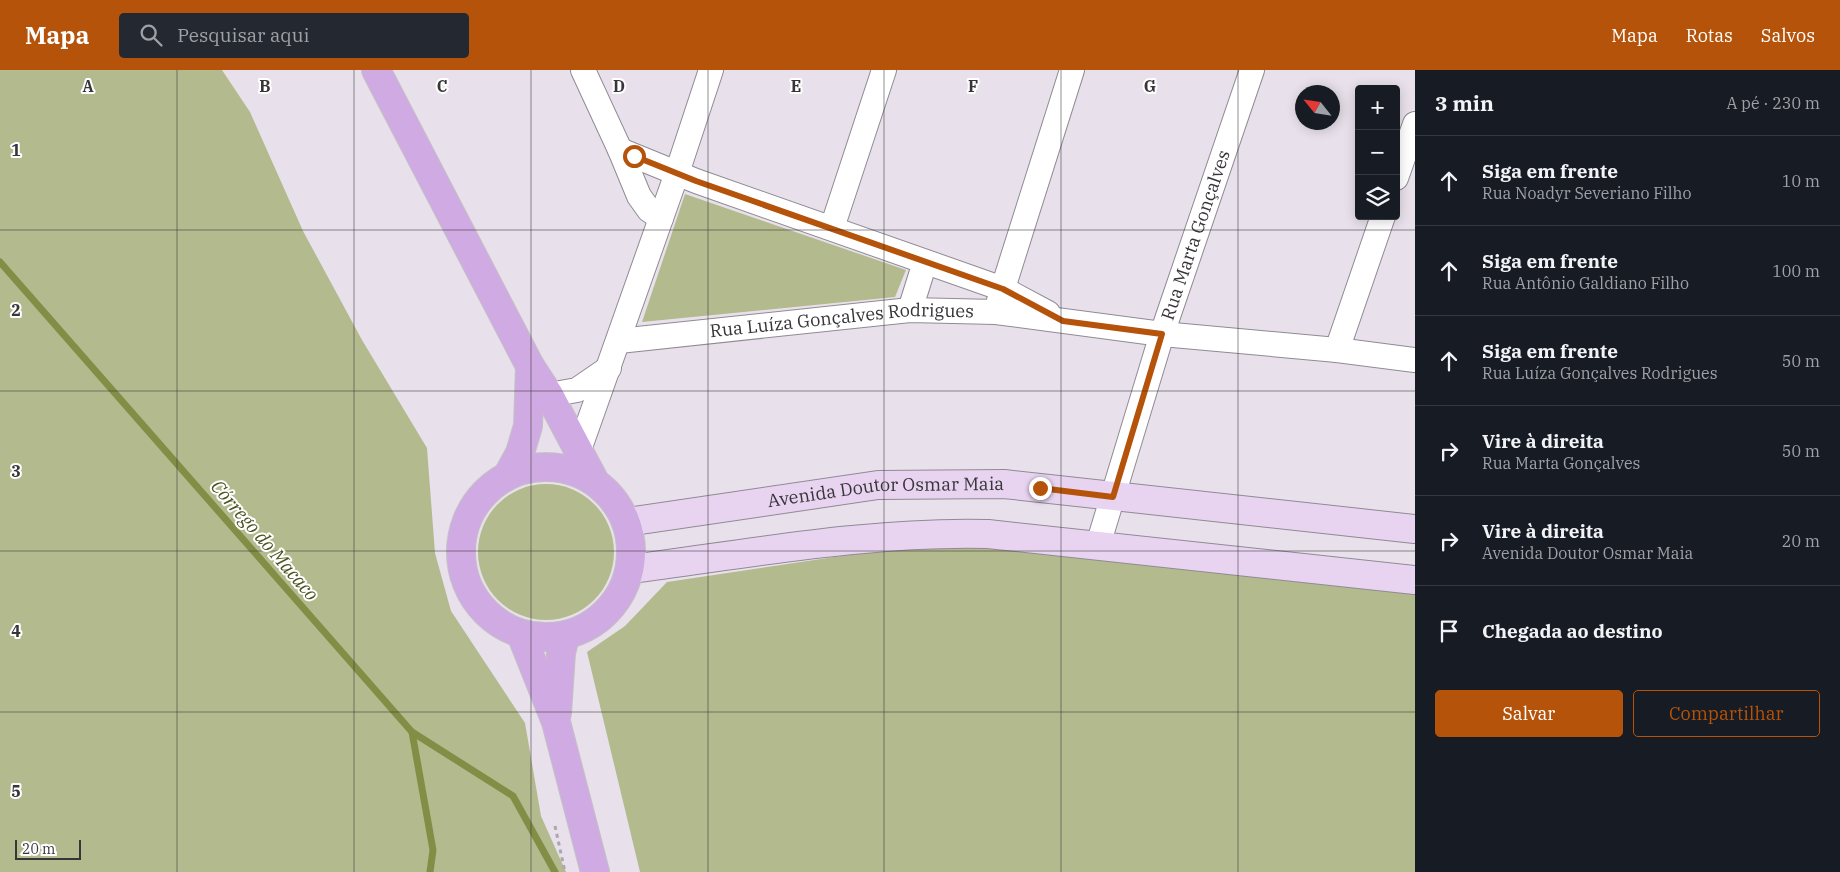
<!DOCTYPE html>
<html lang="pt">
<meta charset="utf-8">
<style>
:root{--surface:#171b24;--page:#242831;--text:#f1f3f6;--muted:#9ea1a6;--line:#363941;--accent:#b45309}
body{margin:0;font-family:"IBM Plex Serif",serif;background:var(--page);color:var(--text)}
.controls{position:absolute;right:15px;top:15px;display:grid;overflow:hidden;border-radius:5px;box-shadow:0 2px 12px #0003}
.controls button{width:45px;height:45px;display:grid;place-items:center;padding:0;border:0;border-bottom:1px solid var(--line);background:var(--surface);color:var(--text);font:25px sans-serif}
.compass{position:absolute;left:1295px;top:15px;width:45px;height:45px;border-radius:50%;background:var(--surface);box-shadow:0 2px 12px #0003;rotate:300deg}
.scale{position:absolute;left:15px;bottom:12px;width:66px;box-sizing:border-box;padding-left:5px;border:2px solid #383539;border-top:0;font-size:14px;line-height:18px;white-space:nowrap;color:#383539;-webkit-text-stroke:4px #fff;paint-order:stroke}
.stop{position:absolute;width:15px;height:15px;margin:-11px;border:4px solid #b45309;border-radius:50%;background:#fff}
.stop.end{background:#b45309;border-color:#fff;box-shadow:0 1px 5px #0008}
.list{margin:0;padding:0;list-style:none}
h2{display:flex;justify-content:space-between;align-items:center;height:65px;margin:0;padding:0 20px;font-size:21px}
h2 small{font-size:16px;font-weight:400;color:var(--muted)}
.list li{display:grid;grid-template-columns:32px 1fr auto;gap:15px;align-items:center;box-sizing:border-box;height:90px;padding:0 20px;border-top:1px solid var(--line)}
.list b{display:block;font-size:19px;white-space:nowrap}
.list p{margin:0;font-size:16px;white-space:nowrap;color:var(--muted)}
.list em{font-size:16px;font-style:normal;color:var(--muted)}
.actions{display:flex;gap:10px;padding:15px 20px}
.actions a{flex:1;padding:11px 0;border:1px solid var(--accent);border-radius:5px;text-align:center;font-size:18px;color:var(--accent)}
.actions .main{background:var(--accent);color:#fff}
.icon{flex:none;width:28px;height:28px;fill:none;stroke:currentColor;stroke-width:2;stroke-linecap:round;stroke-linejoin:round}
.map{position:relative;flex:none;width:1415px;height:802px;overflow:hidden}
header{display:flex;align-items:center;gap:30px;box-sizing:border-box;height:70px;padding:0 25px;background:var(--accent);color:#fff}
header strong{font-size:24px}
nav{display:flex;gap:28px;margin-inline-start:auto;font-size:18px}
.search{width:350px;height:45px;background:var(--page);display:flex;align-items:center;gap:12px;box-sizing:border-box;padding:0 18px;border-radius:5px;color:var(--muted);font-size:19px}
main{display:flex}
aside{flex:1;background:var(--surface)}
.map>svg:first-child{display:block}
.green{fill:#b3bb8e}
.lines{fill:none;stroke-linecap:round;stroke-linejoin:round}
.stream{stroke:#828e46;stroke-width:7}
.street-casing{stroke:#908a93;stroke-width:26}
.secondary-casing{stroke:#908a93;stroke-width:30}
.primary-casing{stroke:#c3c2c4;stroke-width:30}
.path{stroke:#aca6ae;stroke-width:3;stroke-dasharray:4 4;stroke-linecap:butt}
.street{stroke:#fff;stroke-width:24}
.secondary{stroke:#e8d4f1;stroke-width:28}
.primary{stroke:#d0aae2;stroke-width:28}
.route{stroke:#b45309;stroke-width:6}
.grid{fill:none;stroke:#383539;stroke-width:1;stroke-opacity:0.55}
.labels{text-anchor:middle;stroke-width:4;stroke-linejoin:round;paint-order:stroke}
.street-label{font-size:18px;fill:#383539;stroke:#fff}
.water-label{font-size:19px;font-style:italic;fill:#4c531e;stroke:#fff}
.grid-label{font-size:16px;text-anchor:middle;font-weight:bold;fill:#383539;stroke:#fff;stroke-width:4;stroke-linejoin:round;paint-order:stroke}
</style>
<header>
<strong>Mapa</strong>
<div class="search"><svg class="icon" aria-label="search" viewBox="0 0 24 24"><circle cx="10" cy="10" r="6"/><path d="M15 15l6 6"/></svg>Pesquisar aqui</div>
<nav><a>Mapa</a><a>Rotas</a><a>Salvos</a></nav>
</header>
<main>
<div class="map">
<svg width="1415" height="802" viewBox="0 0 1415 802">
<rect width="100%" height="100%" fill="#e8e1eb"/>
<g class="green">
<path d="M0,0h222l28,42 53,119 59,109 65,108 8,105 16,58 74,112 16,93 25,56h-566z"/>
<path d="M685,124l221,76 -11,27 -253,25z"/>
<circle cx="546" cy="482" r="68"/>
<path d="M932,475l61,3 422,44v280h-775l-53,-220 38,-26 42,-44 174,-26z"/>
</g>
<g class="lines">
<g class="stream">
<path d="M0,192l412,470 21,118 -3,22"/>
<path d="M412,662l101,64 42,76"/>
</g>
<defs>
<g id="street">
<path d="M583,0l37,80 19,46 10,14 12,8"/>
<path d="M620,80l76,31 307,108 45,24"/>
<path d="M1396,108l19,-54"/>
<path d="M832,158l52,-158"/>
<path d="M998,234l74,-234"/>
<path d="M910,240l15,-48"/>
<path id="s1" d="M619,271l291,-31 86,2 166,22 175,16 78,10"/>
<path d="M1337,280l46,-134"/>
<path d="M549,325l28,-5 32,-22"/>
<path d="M579,380l98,-277 34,-103"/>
<path id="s2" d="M1098,475l64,-211 90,-264"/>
</g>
<g id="secondary">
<path id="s3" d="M627,452l251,-37 126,-1 411,45"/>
<path d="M631,499c117,-15 239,-38 357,-35l427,46"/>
</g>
<g id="primary">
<path d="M376,0l154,296 19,29 45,85"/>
<circle cx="546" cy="482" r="85"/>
<path d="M508,405l12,-22 8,-27 2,-60"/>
<path d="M521,564l35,88 39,150"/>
<path d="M557,643l4,-60 4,-17"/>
</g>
</defs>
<use href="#street" class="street-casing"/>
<use href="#secondary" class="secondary-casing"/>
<use href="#primary" class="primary-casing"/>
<path class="path" d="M555,756l10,46"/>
<use href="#street" class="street"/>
<use href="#secondary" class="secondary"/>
<use href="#primary" class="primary"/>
</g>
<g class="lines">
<path class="route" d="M634,86l62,25 307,108 60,32 99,13 -49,163 -73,-9"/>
</g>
<path class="grid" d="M177,0v802M354,0v802M531,0v802M708,0v802M884,0v802M1061,0v802M1238,0v802M0,160h1415M0,321h1415M0,481h1415M0,642h1415"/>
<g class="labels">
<g class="street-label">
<text dy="6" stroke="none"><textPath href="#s2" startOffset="325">Rua Marta Gonçalves</textPath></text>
<text dy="6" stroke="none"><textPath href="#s1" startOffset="224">Rua Luíza Gonçalves Rodrigues</textPath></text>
<text dy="6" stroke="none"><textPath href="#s3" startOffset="261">Avenida Doutor Osmar Maia</textPath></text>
</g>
<g class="water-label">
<text transform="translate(265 470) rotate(49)" y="7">Córrego do Macaco</text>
</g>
</g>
<g class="grid-label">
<text x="88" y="22">A</text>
<text x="265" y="22">B</text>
<text x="442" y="22">C</text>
<text x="619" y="22">D</text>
<text x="796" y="22">E</text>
<text x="973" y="22">F</text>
<text x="1150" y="22">G</text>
<text x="16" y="86">1</text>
<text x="16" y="246">2</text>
<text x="16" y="407">3</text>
<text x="16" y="567">4</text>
<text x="16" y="727">5</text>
</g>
</svg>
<div class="controls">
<button>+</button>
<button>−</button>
<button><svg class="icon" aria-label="layers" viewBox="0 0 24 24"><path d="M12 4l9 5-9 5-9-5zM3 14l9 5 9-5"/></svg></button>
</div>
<svg class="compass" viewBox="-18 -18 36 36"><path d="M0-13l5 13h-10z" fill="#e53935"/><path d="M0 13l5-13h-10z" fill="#9ea1a6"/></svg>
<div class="scale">20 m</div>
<div class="stop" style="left:634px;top:86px"></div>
<div class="stop end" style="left:1040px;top:418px"></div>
</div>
<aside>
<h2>3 min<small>A pé · 230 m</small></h2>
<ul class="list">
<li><svg class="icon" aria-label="ahead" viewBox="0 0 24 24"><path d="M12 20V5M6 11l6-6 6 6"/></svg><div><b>Siga em frente</b><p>Rua Noadyr Severiano Filho</p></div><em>10 m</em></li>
<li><svg class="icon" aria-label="ahead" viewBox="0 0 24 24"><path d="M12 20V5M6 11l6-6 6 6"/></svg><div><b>Siga em frente</b><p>Rua Antônio Galdiano Filho</p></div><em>100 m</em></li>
<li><svg class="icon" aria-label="ahead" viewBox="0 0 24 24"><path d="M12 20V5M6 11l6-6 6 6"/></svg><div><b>Siga em frente</b><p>Rua Luíza Gonçalves Rodrigues</p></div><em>50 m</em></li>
<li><svg class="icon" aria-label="right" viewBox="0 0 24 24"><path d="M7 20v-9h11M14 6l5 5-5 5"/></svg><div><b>Vire à direita</b><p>Rua Marta Gonçalves</p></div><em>50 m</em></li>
<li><svg class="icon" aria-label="right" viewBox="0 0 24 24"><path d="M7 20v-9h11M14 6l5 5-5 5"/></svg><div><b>Vire à direita</b><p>Avenida Doutor Osmar Maia</p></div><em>20 m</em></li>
<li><svg class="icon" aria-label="arrive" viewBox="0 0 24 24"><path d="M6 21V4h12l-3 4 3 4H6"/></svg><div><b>Chegada ao destino</b></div></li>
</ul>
<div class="actions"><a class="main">Salvar</a><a>Compartilhar</a></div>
</aside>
</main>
